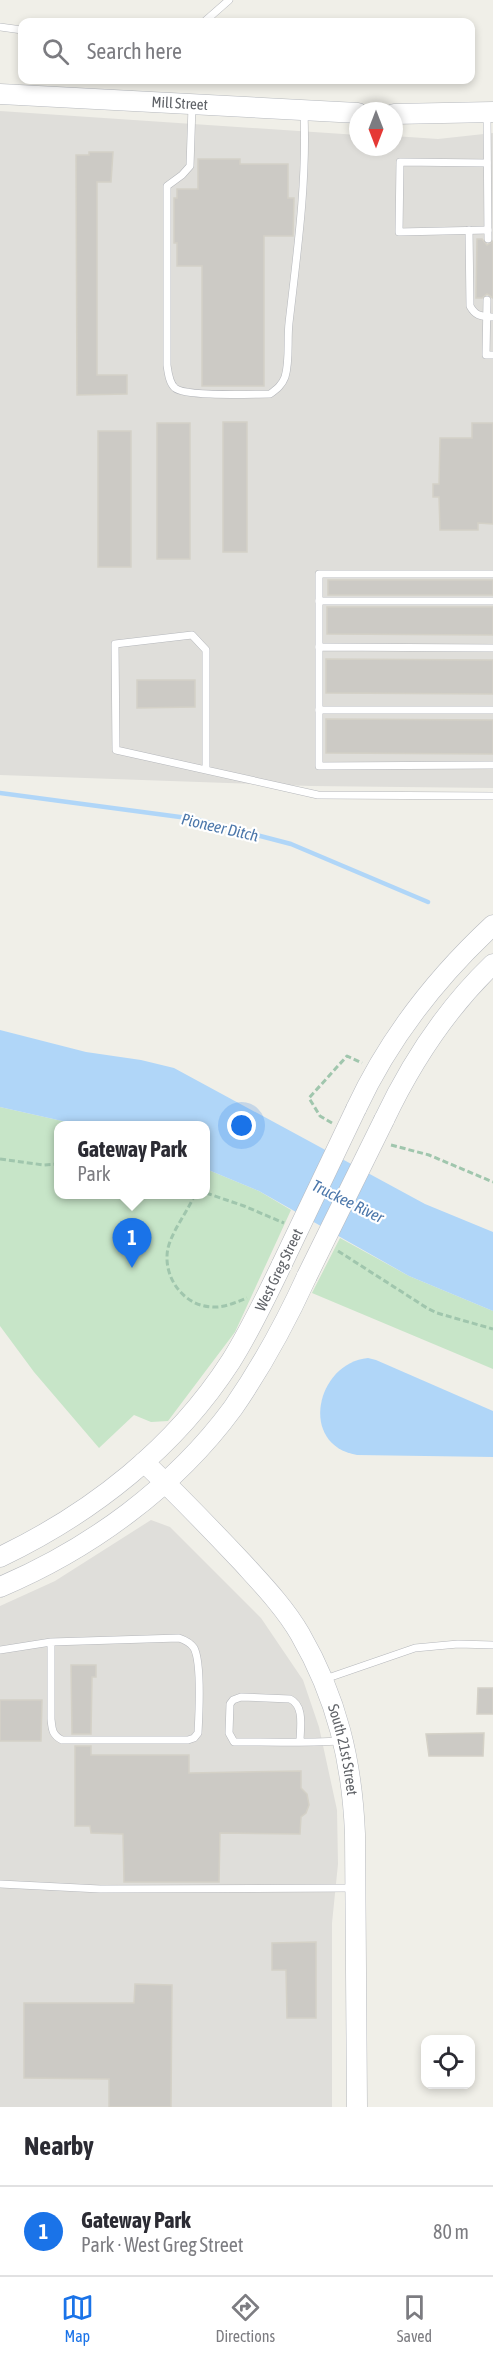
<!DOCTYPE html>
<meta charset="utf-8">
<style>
:root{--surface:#fff;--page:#f7f7f7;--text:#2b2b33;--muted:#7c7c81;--line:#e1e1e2;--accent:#1a73e8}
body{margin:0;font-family:"Asap Condensed",sans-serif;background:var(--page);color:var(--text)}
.controls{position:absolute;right:18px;bottom:18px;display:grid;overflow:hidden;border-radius:12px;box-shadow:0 3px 9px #0003}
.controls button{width:54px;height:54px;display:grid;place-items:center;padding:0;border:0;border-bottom:2px solid var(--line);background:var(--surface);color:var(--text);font:30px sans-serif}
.compass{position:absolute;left:349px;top:102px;width:54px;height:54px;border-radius:50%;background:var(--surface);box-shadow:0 3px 9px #0003;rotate:180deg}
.you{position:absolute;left:242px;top:1126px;width:21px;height:21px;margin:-15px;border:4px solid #fff;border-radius:50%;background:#1a73e8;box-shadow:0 0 0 9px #1a73e833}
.badge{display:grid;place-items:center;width:39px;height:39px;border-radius:50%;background:var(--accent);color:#fff;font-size:20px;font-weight:700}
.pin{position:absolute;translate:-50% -50px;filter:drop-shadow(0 2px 3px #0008)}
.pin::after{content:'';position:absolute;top:32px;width:21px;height:18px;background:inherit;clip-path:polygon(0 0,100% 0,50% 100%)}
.popup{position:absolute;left:54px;top:1121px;width:156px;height:78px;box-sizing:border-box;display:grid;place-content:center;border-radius:12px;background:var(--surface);filter:drop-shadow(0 2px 4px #0005);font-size:20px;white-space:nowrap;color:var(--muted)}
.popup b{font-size:22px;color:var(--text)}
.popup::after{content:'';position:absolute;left:50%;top:100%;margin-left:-12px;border:12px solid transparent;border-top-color:var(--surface)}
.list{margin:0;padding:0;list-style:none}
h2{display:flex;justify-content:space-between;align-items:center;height:78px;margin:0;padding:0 24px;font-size:26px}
h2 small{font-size:20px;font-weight:400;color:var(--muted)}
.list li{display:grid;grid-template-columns:39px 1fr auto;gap:18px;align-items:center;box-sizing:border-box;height:90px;padding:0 24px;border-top:2px solid var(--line)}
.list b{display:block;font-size:22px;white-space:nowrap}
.list p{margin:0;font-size:20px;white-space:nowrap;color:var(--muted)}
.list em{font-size:20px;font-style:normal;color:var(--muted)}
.icon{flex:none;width:33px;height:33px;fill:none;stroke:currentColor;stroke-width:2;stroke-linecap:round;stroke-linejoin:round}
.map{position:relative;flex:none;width:493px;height:2107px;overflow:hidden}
.search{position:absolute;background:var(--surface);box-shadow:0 3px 9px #0003;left:18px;right:18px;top:18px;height:66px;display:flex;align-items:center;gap:15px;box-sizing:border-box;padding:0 21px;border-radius:12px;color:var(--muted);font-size:22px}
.sheet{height:168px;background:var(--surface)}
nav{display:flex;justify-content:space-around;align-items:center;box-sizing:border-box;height:84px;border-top:2px solid var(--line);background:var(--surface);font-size:16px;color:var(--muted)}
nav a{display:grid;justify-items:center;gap:3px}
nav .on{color:var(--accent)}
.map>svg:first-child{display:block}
.industrial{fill:#dfdeda}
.green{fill:#c7e5c8}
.water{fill:#b0d6f8}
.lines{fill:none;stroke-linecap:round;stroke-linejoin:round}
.stream{stroke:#b0d6f8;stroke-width:4.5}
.building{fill:#cccac5;stroke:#d4d1c7;stroke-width:1.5}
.lane-casing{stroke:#b5b7bb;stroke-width:8}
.secondary-casing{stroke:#b6b9be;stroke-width:21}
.path{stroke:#a0c6ad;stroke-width:3;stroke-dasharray:6 3;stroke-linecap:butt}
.lane{stroke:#fff;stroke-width:7}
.secondary{stroke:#fff;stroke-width:20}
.secondary-bridge-casing{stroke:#b6b9be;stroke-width:21;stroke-linecap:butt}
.secondary-bridge{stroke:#fff;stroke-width:20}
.labels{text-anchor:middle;stroke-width:4.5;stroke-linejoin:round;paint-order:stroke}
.street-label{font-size:15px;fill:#5f6267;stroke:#fff}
.water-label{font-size:16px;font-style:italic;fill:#4c77aa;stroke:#fff}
</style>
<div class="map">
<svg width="493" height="2107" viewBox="0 0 493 2107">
<rect width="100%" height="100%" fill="#f0efe8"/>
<g class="industrial">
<path d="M0,111l358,24v12h36v-11l44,3 55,-6v655l-182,-2 -311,-11z"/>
<path d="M151,1520l19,7 91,91 42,62 16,47 18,83 1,54 -6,59v184h-332v-501l55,-25z"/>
</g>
<g class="green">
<path d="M0,1107l80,18 -22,1v68h148v-25l53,22 32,19 -56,122 -67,89 -17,1 -17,-7 -35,33 -65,-76 -34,-46z"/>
<path d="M340,1238l69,38 84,35v58l-181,-76z"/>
</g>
<g class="water">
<path d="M0,1030l86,22 55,8 33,8 251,136 68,28v79l-84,-35 -150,-85 -53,-22v-43l-126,-1 -80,-18z"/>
<path d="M368,1358l8,2 117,51v46l-136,-2c-59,-10 -41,-92 11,-97z"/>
</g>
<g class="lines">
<path class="stream" d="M0,793l195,26 96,25 137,58"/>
</g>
<g class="building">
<path d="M89,152h24l-2,30h-14v193h30v19l-50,1 -1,-240h13z"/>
<path d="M198,159h42v5h48v34h6l-1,38h-29v150h-62v-120h-25v-23h-3v-45h3v-9h21z"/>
<path d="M477,239h5l5,6 6,-4v57l-6,-4 -5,4h-6z"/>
<rect x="223" y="422" width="24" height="130"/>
<rect x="157" y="423" width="33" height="136"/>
<path d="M472,423h21v101l-15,-1v7h-38l-1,-33h-6v-13h6l1,-46h32z"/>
<rect x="98" y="431" width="33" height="136"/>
<rect x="328" y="580" width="165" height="15"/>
<path d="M327,607h166v28l-166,-1z"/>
<path d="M326,659l167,1v34l-167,-1z"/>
<path d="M137,680h58v27l-58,1z"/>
<path d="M326,719l167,1v34l-167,-1z"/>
<path d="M71,1665h25v12h-4l-1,57h-19z"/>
<path d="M478,1688h15v26h-16z"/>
<path d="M0,1700h42l-1,41h-41z"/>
<path d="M484,1733l-1,23h-54l-3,-22z"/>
<path d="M75,1746h16v9h98v18l112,-2v17l6,6 2,11 -3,8 -5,4 -1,17 -80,-1 -1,49h-95l-1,-48 -32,-1 -1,-7h-15z"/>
<path d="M316,1942v76h-29l-1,-48h-14v-27z"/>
<path d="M135,1984l37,1 -1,122h-62v-28l-85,-1v-75h110z"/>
</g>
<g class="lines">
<defs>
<g id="lane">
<path d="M204,22l25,-22"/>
<path d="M0,27l22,3"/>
<path d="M192,106l-2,60 -8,9 -15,11v179c1,7 2,18 8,23 10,9 78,6 95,6 7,-5 12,-9 15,-17 5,-16 2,-37 4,-54 8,-70 18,-140 15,-210"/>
<path d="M487,115l1,124"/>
<path d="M487,163l-87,-1 -1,70 89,-2"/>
<path d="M469,230l1,76c6,11 12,10 23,11"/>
<path d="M487,300l-1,55h7"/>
<path d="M319,601h174"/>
<path d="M319,647v-73h174"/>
<path d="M493,648l-174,-1v119l174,-1"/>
<path d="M319,710h174"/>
<path d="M206,769v-119l-14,-15 -77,9 1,106 202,45 175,1"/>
<path d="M0,1650l51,-8 128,-4c6,2 11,4 15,10 8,15 5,66 4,85l-4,5 -6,2h-126c-10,-5 -10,-11 -11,-21v-77"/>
<path d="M325,1679l90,-31 43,-4 35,1"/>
<path d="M300,1742c0,-14 5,-36 -10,-43l-49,-2 -8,3 -3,4 -1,29 5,9c35,0 71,1 107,-1"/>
<path d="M0,1884l100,5 253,-1"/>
</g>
<g id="secondary">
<path id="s1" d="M0,94l358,19"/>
<path d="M394,114l99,-2"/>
<path d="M356,1109c33,-71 80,-131 137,-184"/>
<path d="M384,1120c28,-59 62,-111 109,-156"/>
<path id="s2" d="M144,1462c34,33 66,66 99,101 20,22 42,45 57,71 37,64 52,127 55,200l2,273"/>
<path d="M0,1557c92,-44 175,-109 231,-196 19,-30 35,-64 51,-97"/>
<path d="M0,1587c90,-38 175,-100 233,-179 29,-42 53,-86 74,-132"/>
</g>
</defs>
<use href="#lane" class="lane-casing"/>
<use href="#secondary" class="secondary-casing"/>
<g class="path">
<path d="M332,1123l-12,-7 -11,-18 38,-42 15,7"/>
<path d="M391,1145l38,10 64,27"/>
<path d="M0,1159l44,6 14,-1"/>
<path d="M206,1193l38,13 40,17"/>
<path d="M195,1194c-8,19 -22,35 -27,54 -6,28 15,58 44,59 13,1 24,-5 35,-9"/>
<path d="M338,1251l89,57 10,5 56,16"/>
</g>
<use href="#lane" class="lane"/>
<use href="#secondary" class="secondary"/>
<defs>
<g id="secondary-bridge">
<path d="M282,1264l74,-155"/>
<path d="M307,1276l77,-156"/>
</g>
</defs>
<use href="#secondary-bridge" class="secondary-bridge-casing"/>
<use href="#secondary-bridge" class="secondary-bridge"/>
</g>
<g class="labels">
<g class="street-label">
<text dy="5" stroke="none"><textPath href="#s1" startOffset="180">Mill Street</textPath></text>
<text transform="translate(279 1270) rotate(-64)" y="5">West Greg Street</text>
<text dy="5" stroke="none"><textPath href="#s2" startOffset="357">South 21st Street</textPath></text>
</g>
<g class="water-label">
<text transform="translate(220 827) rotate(13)" y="6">Pioneer Ditch</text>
<text transform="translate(348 1201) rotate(26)" y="6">Truckee River</text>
</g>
</g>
</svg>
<div class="controls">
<button><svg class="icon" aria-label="locate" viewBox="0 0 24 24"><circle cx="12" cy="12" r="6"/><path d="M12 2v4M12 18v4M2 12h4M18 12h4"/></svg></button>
</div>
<svg class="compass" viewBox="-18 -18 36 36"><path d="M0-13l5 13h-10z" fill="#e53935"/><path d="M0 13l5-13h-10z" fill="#7c7c81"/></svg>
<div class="you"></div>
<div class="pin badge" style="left:132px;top:1268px">1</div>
<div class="popup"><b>Gateway Park</b>Park</div>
<div class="search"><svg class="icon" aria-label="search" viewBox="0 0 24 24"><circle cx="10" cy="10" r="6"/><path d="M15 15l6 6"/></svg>Search here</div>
</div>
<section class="sheet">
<h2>Nearby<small></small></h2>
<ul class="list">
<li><span class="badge">1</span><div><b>Gateway Park</b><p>Park · West Greg Street</p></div><em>80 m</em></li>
</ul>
</section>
<nav>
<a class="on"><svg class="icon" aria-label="map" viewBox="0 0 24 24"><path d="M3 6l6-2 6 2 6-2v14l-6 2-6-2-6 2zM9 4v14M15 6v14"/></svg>Map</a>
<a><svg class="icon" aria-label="directions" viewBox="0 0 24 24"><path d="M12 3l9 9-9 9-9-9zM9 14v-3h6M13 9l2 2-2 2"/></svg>Directions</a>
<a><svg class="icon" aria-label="saved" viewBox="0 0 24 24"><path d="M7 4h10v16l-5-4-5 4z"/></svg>Saved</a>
</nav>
